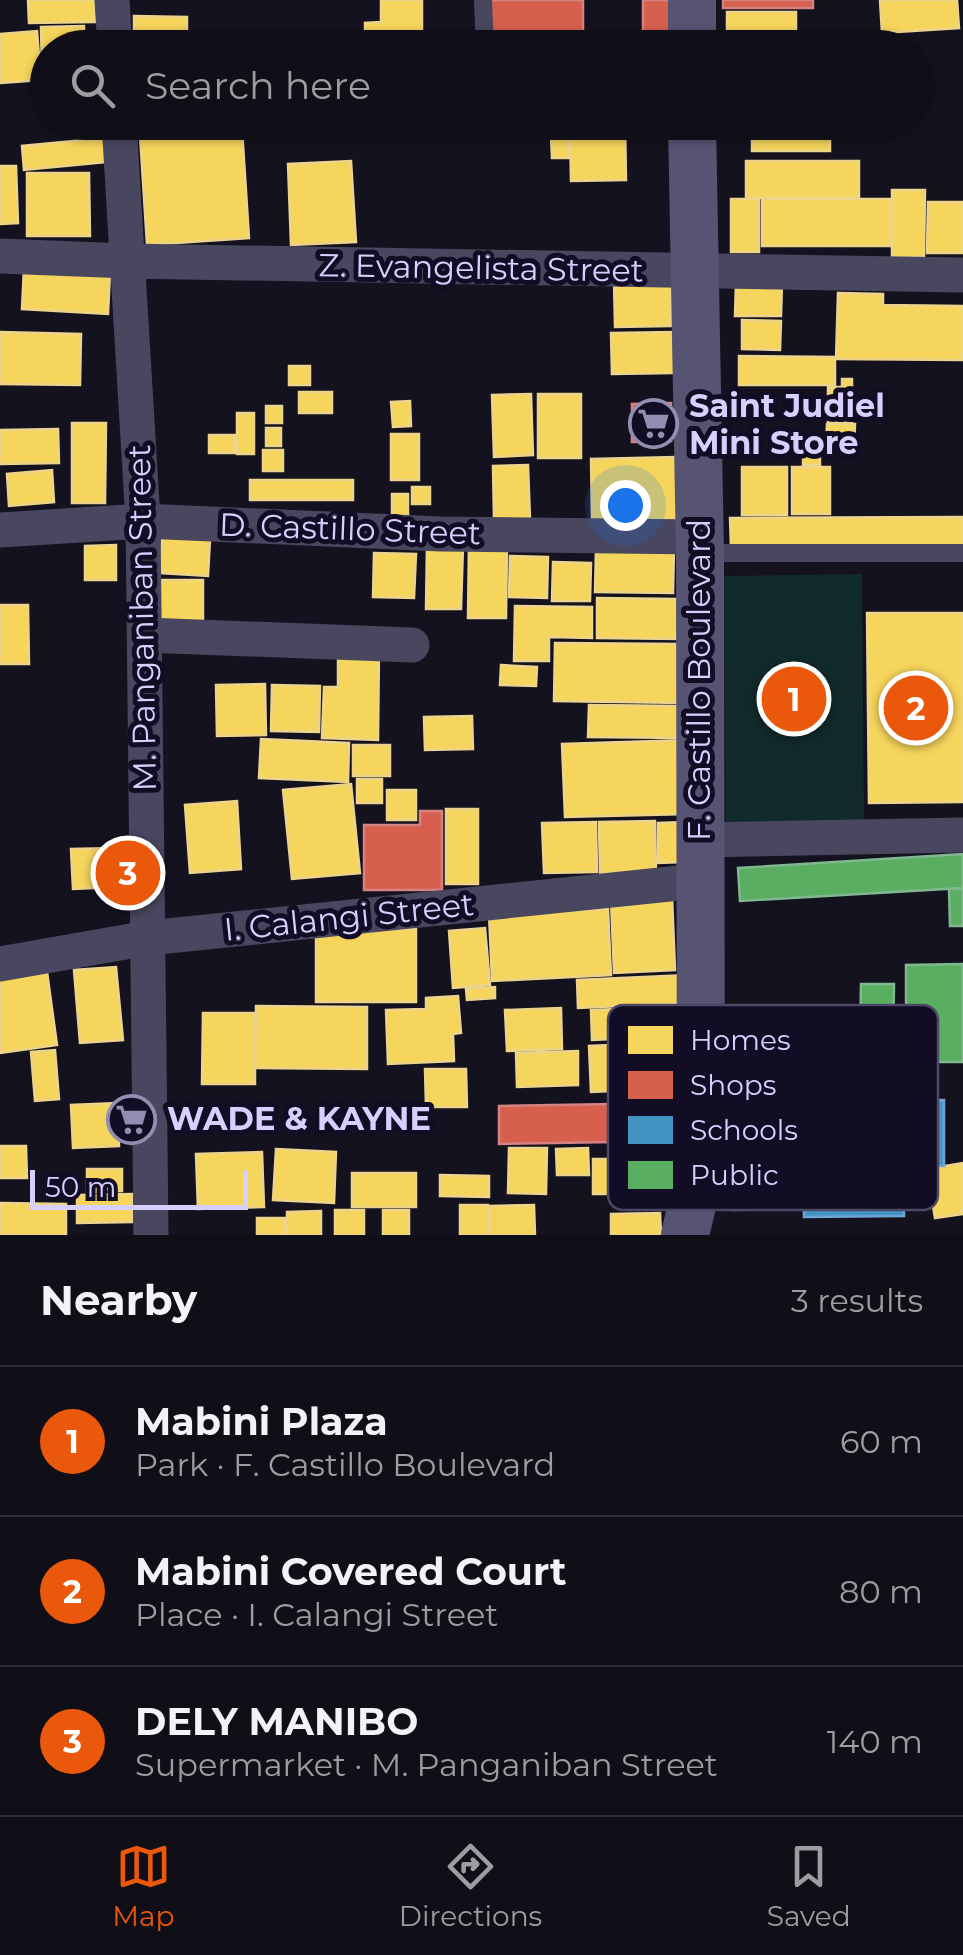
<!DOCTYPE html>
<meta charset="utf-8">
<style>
:root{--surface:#100e17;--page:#191720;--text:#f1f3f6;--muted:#9c9ca1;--line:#302e36;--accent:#ea580c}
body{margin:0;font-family:Montserrat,sans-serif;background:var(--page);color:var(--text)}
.scale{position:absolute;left:30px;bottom:25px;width:218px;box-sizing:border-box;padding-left:10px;border:5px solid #d7d0ff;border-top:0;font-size:28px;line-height:35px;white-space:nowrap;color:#d7d0ff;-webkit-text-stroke:8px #120d24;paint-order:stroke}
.you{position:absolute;left:625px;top:505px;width:35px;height:35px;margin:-25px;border:8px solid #fff;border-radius:50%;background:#1a73e8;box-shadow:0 0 0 15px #1a73e833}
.badge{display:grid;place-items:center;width:65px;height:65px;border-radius:50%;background:var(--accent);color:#fff;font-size:32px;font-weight:700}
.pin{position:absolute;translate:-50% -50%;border:5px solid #fff;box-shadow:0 2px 10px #0006}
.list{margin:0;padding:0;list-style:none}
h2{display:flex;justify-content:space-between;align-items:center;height:130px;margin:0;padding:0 40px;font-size:42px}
h2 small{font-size:32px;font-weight:400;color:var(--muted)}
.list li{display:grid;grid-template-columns:65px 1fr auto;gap:30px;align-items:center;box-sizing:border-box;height:150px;padding:0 40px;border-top:2px solid var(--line)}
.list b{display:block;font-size:38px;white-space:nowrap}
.list p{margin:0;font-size:32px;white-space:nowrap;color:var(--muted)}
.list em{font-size:32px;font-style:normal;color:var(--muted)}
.icon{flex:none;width:55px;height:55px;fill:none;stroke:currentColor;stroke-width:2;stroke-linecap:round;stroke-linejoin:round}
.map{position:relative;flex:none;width:963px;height:1235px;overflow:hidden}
.search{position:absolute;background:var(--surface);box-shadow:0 2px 8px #0004;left:30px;right:30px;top:30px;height:110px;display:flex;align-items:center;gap:25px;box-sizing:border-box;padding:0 35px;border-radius:55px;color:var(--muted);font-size:38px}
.sheet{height:580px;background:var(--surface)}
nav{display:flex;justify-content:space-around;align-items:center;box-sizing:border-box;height:140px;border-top:2px solid var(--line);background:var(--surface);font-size:28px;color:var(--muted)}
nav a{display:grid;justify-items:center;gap:5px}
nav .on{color:var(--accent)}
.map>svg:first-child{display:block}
.green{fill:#112a2c}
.homes{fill:#f6d55c;stroke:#edd48d;stroke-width:2.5}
.shops{fill:#d6604d;stroke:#d68282;stroke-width:2.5}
.schools{fill:#4393c3;stroke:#6fa5d5;stroke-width:2.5}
.public{fill:#5aae61;stroke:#80b890;stroke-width:2.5}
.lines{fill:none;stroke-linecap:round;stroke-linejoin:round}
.service{stroke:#494760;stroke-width:18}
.minor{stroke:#494760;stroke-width:35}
.secondary{stroke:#565373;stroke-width:48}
.labels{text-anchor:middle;stroke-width:10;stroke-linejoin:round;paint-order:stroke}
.street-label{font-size:32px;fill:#d7d0ff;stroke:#120d24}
.poi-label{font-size:32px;font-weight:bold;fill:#d7d0ff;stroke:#120d24;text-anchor:start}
.key{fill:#120d24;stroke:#4d4866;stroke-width:2.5}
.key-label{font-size:28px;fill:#d7d0ff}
</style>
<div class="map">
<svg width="963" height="1235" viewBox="0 0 963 1235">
<rect width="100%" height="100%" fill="#15121f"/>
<path class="green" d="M862,574l2,248 -138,1 -2,-247z"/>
<g class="homes">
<path d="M28,0h66l1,22 -66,1z"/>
<path d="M381,0h41v44h-57v-21l16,-1z"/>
<path d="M880,0h77l2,28 -77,5z"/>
<rect x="727" y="12" width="69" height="36"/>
<path d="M134,16l53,1v31h-53z"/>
<path d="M84,26v22h-36v25h-6l-1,-46z"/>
<path d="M37,31l4,49 -41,3v-49z"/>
<path d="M316,122h63v4l-63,2z"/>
<path d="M625,122l1,58 -55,1 -1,-58z"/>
<rect x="752" y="122" width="78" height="29"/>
<path d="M242,129l7,109 -102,7 -7,-110z"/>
<path d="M551,136h18v22h-17z"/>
<path d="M105,138l3,24 -84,8 -2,-24z"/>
<path d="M351,161l5,81 -65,3 -3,-81z"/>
<rect x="746" y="161" width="113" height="37"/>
<path d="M0,166h16l2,57 -18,1z"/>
<path d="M27,173h62l1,63h-63z"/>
<path d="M892,190h33l-1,67h-32z"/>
<rect x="731" y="199" width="28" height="53"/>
<rect x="762" y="199" width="129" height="47"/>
<path d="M928,202h35v51h-36z"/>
<path d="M24,267l86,5 -2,42 -86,-5z"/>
<path d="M671,279v47l-56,1 -1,-47z"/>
<path d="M736,282l46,1 -1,33h-46z"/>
<path d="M838,293l45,1v11l80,1v54l-127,-1z"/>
<path d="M742,320l39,1 -1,29 -38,-1z"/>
<path d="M0,332l81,2 -1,51 -80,-1z"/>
<path d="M674,332v41l-62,1 -1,-41z"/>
<path d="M739,356l96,1v28h-96z"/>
<rect x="289" y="366" width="21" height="19"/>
<path d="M842,379h10v44h-24v-36h14z"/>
<rect x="299" y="392" width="33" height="21"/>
<path d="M531,394l2,61 -39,2 -2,-62z"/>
<rect x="538" y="394" width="43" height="64"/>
<path d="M410,401l1,25 -18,1 -2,-25z"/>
<rect x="266" y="406" width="16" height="17"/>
<rect x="237" y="413" width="17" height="41"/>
<path d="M72,423h34l-1,80h-33z"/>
<path d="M827,424h28l-1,22h-28z"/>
<rect x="266" y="428" width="15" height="18"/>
<path d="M58,429l1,34 -59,1v-34z"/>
<rect x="391" y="434" width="28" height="46"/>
<rect x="209" y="435" width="26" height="18"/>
<path d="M803,446l17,1v18h-17z"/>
<rect x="263" y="450" width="20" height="21"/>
<path d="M676,457l2,62 -86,2 -1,-62z"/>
<path d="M528,465l2,54 -36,1 -1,-54z"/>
<rect x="742" y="467" width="45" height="48"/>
<rect x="792" y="467" width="38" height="47"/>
<path d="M52,470l2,32 -45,4 -2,-32z"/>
<rect x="250" y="480" width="103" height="20"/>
<rect x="412" y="487" width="18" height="17"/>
<rect x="392" y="494" width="16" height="31"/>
<path d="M963,517v28l-232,2 -1,-29z"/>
<path d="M162,537l48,2 -2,37 -48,-3z"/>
<path d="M469,543l38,1 -1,74h-38z"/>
<path d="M116,545v35h-31v-34z"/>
<path d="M427,545l36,1 -2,63h-35z"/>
<path d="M596,548l78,1 -1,44 -78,-1z"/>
<path d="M374,553l42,1 -2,44 -41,-1z"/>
<path d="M510,556l38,1 -1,41 -38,-1z"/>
<path d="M553,562l38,1 -1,38h-38z"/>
<rect x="155" y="580" width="48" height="47"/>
<path d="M597,598l82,1v40l-82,-1z"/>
<path d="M0,605h28l1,59h-29z"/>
<path d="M515,606l77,1v31l-43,-1v24h-35z"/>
<path d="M867,613h96v189l-94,1z"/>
<path d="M555,643l128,1v59l-129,-2z"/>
<path d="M338,650h41l-1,90 -56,-2 2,-51h14z"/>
<path d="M501,665l36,2 -1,19 -36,-1z"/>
<path d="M265,684l1,51 -49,1 -1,-51z"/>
<path d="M272,685l48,1 -1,46 -48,-1z"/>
<path d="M589,705l92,1v32l-93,-1z"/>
<path d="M472,716l1,33 -48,1 -1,-33z"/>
<path d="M261,739l88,4 -1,39 -89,-4z"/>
<path d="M686,740l2,74 -123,3 -3,-73z"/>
<rect x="353" y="745" width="37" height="31"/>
<rect x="357" y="779" width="25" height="24"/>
<path d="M351,784l9,89 -68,6 -9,-89z"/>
<rect x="387" y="790" width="29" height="30"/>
<path d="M237,801l4,68 -51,4 -5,-68z"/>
<rect x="446" y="809" width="32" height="75"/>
<path d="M655,821l1,51 -56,1 -1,-51z"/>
<path d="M596,822l1,50 -53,1 -2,-50z"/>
<path d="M684,822l1,40 -27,1v-40z"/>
<path d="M116,848l1,39 -44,2 -2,-40z"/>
<path d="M672,897l3,73 -61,3 -3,-73z"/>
<path d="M608,909l3,66 -119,6 -3,-67z"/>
<path d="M485,928l5,57 -37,3 -4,-57z"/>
<path d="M416,929v73h-100v-72z"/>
<path d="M116,967l7,73 -43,3 -6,-73z"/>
<path d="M47,972l10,73 -57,8v-75z"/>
<path d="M687,975l1,28 -110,5 -1,-28z"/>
<path d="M495,987v11l-28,2 -1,-11z"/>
<path d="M458,996l3,37 -8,1 1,27 -66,3 -2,-54 40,-1v-11z"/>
<path d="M256,1006l111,1v62l-112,-1z"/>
<path d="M678,1007l1,29 -87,4 -1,-30z"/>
<path d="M561,1008l1,41 -55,2 -2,-41z"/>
<path d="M203,1013h52v71h-53z"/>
<path d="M679,1042l2,46 -90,4 -2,-46z"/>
<path d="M55,1050l4,49 -24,2 -4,-49z"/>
<path d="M578,1051v34l-61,2 -1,-34z"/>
<path d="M425,1069h41l1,38h-41z"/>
<path d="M117,1103l2,43 -46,2 -2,-43z"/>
<path d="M0,1146h26l1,32h-27z"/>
<path d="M509,1148h38l-1,46 -38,-1z"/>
<path d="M588,1148l1,27h-32l-1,-26z"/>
<path d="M276,1149l60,3 -2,51 -61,-3z"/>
<path d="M262,1152l2,55 -66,2 -2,-55z"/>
<rect x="593" y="1159" width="24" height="35"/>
<path d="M963,1163v51l-28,4 -8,-49z"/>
<path d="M87,1169h35v22l-35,1z"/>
<rect x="352" y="1173" width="64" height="34"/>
<path d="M440,1175l49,1v21l-49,-1z"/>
<path d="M132,1194v28l-55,1v-28z"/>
<path d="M0,1203l66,1v31h-66z"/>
<rect x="460" y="1205" width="28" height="30"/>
<path d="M534,1205l1,30h-45v-29z"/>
<rect x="335" y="1210" width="29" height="25"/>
<rect x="383" y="1210" width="26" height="25"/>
<path d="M321,1211v24h-34v-23z"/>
<path d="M660,1213l1,22h-50v-21z"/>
<rect x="257" y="1218" width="28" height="17"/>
</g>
<g class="shops">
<rect x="491" y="0" width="92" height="48"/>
<rect x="643" y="0" width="32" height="48"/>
<rect x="723" y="0" width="90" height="8"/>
<path d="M671,403v38l-39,1v-38z"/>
<path d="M420,811h22v79h-78v-65h56z"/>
<path d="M612,1104l1,38 -114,2v-38z"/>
</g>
<path class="schools" d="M944,1100v66h-41l1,50 -100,1v-50h-8l1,42 -63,1 -1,-108z"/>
<g class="public">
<path d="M963,854v34l-223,13 -2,-33z"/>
<path d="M949,889h14v37h-13z"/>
<path d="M963,964v98h-57v-97z"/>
<path d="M861,984h33l-1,60h-33z"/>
</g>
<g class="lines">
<g class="service">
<path d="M483,0l2,48"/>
<path d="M704,553h259"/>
</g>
<g class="minor">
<path d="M112,0l3,48"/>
<path d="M119,122l24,399 8,714"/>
<path d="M0,256l128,5 835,14"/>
<path d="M0,530l143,-9 298,13 259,3"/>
<path d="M145,635l267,10"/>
<path d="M698,840l265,-5"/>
<path d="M0,964l148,-26 551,-57"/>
</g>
<g class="secondary">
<path d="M692,0v48"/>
<path d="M685,1235l16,-68 -1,-614 -8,-431"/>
</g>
</g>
<defs>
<symbol id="supermarket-ring" viewBox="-11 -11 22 22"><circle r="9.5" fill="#120d24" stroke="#938eb1" stroke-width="1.5"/><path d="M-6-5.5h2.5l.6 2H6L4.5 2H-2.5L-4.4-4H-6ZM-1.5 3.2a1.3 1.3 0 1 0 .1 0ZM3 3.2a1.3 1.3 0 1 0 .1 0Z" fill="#938eb1"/></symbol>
</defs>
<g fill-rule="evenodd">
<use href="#supermarket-ring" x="626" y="396" width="55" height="55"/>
<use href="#supermarket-ring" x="104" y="1092" width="55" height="55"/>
</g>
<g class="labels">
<g class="street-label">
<text transform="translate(481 268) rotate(1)" y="11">Z. Evangelista Street</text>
<text transform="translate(350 529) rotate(2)" y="11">D. Castillo Street</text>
<text transform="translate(142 618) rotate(-91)" y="11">M. Panganiban Street</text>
<text transform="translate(699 680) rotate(-90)" y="11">F. Castillo Boulevard</text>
<text transform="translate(349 917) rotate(-6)" y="11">I. Calangi Street</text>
</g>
<g class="poi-label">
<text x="689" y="417">Saint Judiel<tspan x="689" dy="37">Mini Store</tspan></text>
<text x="167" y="1130">WADE &amp; KAYNE</text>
</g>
</g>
<rect x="608" y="1005" width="330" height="205" rx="15" class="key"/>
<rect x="628" y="1026" width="45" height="28" fill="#f6d55c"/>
<rect x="628" y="1071" width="45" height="28" fill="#d6604d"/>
<rect x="628" y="1116" width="45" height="28" fill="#4393c3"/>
<rect x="628" y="1161" width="45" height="28" fill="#5aae61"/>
<g class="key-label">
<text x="690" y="1050">Homes</text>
<text x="690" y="1095">Shops</text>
<text x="690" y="1140">Schools</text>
<text x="690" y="1185">Public</text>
</g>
</svg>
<div class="scale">50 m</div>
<div class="you"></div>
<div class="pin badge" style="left:794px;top:699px">1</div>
<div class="pin badge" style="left:916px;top:708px">2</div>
<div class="pin badge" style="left:128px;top:873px">3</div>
<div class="search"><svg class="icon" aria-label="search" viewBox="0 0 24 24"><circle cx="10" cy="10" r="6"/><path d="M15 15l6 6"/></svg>Search here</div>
</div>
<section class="sheet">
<h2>Nearby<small>3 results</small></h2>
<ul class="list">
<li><span class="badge">1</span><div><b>Mabini Plaza</b><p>Park · F. Castillo Boulevard</p></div><em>60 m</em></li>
<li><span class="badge">2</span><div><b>Mabini Covered Court</b><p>Place · I. Calangi Street</p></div><em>80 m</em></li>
<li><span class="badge">3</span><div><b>DELY MANIBO</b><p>Supermarket · M. Panganiban Street</p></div><em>140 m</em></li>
</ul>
</section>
<nav>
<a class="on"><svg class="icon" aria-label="map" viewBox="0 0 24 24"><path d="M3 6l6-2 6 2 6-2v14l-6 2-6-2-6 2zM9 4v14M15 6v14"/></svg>Map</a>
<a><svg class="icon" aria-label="directions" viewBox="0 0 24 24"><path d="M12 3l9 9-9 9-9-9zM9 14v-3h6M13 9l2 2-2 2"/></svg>Directions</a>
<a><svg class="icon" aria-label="saved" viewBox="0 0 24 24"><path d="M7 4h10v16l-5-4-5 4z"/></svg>Saved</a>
</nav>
